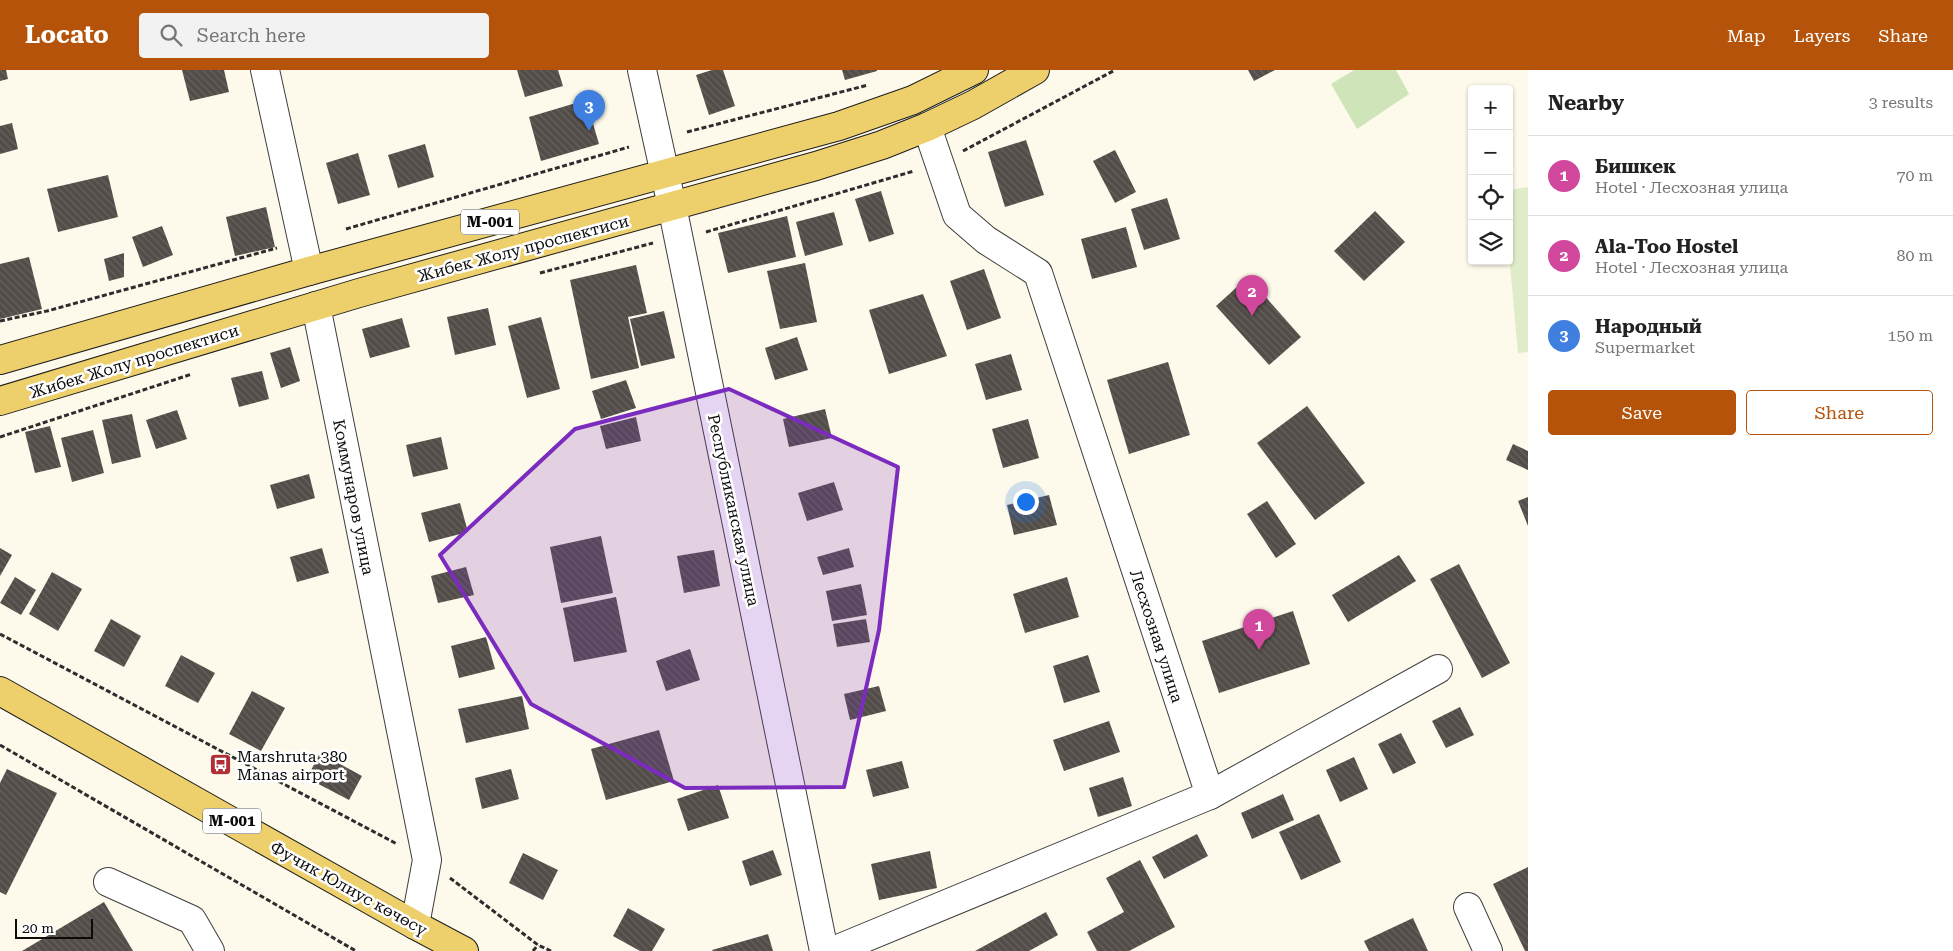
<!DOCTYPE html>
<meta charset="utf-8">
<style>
:root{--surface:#fff;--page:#f2f2f2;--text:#222;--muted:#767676;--line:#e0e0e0;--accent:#b45309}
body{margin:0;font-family:"Roboto Serif",serif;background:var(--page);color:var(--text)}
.controls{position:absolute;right:15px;top:15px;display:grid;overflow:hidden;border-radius:5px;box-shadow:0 1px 4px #0004}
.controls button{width:45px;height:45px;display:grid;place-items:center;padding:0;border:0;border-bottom:1px solid var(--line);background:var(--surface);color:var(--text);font:25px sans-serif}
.scale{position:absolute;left:15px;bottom:12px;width:78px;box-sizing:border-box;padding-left:5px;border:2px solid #0b0b0b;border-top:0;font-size:14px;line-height:18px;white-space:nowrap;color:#0b0b0b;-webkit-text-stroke:4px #fff;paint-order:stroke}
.you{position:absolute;left:1025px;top:431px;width:18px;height:18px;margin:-12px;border:4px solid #fff;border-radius:50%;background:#1a73e8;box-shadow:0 0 0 8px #1a73e833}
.badge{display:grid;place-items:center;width:32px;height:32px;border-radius:50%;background:var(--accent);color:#fff;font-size:16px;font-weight:700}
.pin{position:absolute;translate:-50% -41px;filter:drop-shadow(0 1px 2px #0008)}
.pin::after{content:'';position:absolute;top:26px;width:18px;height:15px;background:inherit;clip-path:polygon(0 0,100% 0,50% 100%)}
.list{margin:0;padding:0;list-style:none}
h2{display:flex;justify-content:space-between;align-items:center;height:65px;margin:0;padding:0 20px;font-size:21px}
h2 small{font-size:16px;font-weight:400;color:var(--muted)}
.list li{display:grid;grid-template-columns:32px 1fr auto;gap:15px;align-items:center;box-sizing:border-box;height:80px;padding:0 20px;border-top:1px solid var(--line)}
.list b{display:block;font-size:19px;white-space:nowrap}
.list p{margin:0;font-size:16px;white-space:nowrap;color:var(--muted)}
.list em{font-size:16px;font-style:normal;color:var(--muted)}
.actions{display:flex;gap:10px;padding:15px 20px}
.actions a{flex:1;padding:11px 0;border:1px solid var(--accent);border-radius:5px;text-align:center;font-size:18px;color:var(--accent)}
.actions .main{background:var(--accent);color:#fff}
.icon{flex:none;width:28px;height:28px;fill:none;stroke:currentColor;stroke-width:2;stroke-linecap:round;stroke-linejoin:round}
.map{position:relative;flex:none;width:1528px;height:881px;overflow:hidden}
header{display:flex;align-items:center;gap:30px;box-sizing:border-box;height:70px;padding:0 25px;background:var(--accent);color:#fff}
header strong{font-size:24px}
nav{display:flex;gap:28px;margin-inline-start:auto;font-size:18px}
.search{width:350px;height:45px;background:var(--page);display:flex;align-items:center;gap:12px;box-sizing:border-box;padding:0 18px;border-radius:5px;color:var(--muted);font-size:19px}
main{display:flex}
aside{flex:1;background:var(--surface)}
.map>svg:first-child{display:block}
.park{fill:#cfe4b8}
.pitch{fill:#e0ecc9}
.building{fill:url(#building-back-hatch)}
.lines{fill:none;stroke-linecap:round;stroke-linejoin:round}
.minor-casing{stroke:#3e3e3e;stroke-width:30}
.major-casing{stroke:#1c1c1c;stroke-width:30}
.path{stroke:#2d2d2d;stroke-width:3;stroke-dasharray:5 2.5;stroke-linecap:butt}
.minor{stroke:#fff;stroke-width:28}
.major{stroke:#edcf6b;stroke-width:28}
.marked{fill:#7b2cbf;fill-opacity:0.2;stroke:#7b2cbf;stroke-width:4;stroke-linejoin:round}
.labels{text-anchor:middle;stroke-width:5;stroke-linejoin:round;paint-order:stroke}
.shield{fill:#fff;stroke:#545454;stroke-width:1}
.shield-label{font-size:15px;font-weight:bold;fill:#0b0b0b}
.street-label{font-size:16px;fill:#0b0b0b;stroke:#fff}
.poi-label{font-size:16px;fill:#0b0b0b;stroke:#fff;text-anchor:start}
</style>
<header>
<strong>Locato</strong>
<div class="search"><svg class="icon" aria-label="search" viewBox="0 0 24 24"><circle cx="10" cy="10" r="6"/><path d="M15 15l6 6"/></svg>Search here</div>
<nav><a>Map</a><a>Layers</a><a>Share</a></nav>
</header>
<main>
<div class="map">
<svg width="1528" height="881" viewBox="0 0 1528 881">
<defs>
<pattern id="building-back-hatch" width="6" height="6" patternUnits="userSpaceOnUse" patternTransform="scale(1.25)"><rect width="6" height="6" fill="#534d49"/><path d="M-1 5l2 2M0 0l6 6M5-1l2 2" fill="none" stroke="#67625f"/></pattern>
</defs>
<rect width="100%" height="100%" fill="#fdfaeb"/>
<path class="park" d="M1354,0h42l13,24 -52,35 -26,-45z"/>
<path class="pitch" d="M1528,117v165l-10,1 -9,-99v-64z"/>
<g class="building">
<path d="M0,0h6l2,9 -8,2z"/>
<path d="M182,0h42l5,22 -39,9z"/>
<path d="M517,0h41l5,16 -38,11z"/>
<path d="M712,0h11l12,36 -26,9 -13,-40z"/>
<path d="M842,0h35v1l-32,9z"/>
<path d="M1248,0h27l-21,11z"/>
<path d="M586,30l13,44 -58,17 -12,-44z"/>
<path d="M12,53l6,26 -18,5v-28z"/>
<path d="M1026,70l18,55 -39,12 -17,-55z"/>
<path d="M425,74l9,33 -36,11 -10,-33z"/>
<path d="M1115,80l21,42 -21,11 -22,-42z"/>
<path d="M358,83l12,42 -32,9 -12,-41z"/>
<path d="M108,105l10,42 -60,15 -11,-43z"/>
<path d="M881,121l13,43 -25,8 -14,-43z"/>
<path d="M1167,128l13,41 -36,11 -13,-41z"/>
<path d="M266,137l9,40 -40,9 -9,-39z"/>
<path d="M1375,141l30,31 -41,39 -30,-30z"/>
<path d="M834,142l9,33 -38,11 -9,-34z"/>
<path d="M787,146l9,41 -68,16 -10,-40z"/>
<path d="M162,156l11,29 -30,12 -11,-30z"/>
<path d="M1126,157l11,40 -45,12 -11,-40z"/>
<path d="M124,183v24l-15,4 -5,-22z"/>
<path d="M29,187l13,52 -42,10v-55z"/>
<path d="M805,193l12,59 -37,7 -13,-58z"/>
<path d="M636,195l11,48 -19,4 11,51 -48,11 -21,-99z"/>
<path d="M984,199l17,49 -34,12 -17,-49z"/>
<path d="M1248,207l53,60 -32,28 -53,-59z"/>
<path d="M923,224l24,62 -58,18 -20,-64z"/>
<path d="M488,238l8,37 -41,10 -8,-38z"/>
<path d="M664,241l11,47 -34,8 -11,-47z"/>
<path d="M541,247l19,72 -33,9 -19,-72z"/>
<path d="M402,248l8,29 -40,11 -8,-29z"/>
<path d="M797,267l11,33 -33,10 -10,-32z"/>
<path d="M290,277l10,34 -19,7 -11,-35z"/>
<path d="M1011,284l11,36 -36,10 -11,-36z"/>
<path d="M1168,292l22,73 -61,19 -22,-74z"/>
<path d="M262,301l7,28 -30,8 -8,-29z"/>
<path d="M626,310l10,28 -35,11 -9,-28z"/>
<path d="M1307,336l58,77 -50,37 -58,-77z"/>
<path d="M825,339l7,29 -43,9 -6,-28z"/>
<path d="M177,340l10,29 -31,10 -10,-29z"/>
<path d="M132,344l9,43 -29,7 -10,-44z"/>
<path d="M636,347l5,24 -35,8 -6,-23z"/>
<path d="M1028,349l11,39 -36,10 -11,-39z"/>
<path d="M50,356l11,41 -26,6 -10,-41z"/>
<path d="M93,360l11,43 -32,9 -11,-44z"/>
<path d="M441,367l7,32 -35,8 -7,-32z"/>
<path d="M1513,374l15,7v19l-22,-10z"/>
<path d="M309,404l6,24 -38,11 -7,-24z"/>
<path d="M834,412l9,28 -36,11 -9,-28z"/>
<path d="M1049,425l8,30 -43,10 -7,-30z"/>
<path d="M1528,427v29l-10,-25z"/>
<path d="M1267,431l29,43 -20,14 -29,-44z"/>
<path d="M460,433l8,29 -39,10 -8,-29z"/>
<path d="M601,466l12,57 -52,10 -11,-56z"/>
<path d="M0,478l12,7 -12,21z"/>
<path d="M322,478l7,25 -32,9 -7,-25z"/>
<path d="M849,478l5,19 -31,8 -6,-18z"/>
<path d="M714,480l6,36 -36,7 -7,-37z"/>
<path d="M1399,485l17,26 -68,41 -16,-27z"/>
<path d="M1459,494l51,99 -28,15 -52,-99z"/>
<path d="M466,497l8,28 -36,8 -7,-27z"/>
<path d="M52,502l30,17 -24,42 -29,-17z"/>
<path d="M15,507l21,13 -15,25 -21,-12z"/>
<path d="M1067,507l12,40 -54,16 -12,-39z"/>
<path d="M861,514l6,31 -35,6 -6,-30z"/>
<path d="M616,527l11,55 -53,10 -11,-54z"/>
<path d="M1293,541l17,53 -91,29 -17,-52z"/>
<path d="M111,549l30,17 -17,31 -30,-16z"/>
<path d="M866,549l4,23 -33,5 -4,-23z"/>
<path d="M486,567l9,32 -36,9 -8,-32z"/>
<path d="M690,579l10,31 -34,11 -10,-30z"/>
<path d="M181,585l34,18 -17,30 -33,-17z"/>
<path d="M1088,585l12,37 -36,11 -11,-37z"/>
<path d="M879,616l7,25 -36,9 -6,-26z"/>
<path d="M252,621l33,17 -24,43 -32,-17z"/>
<path d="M522,626l7,33 -63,14 -8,-34z"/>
<path d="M1460,637l14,28 -28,13 -14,-27z"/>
<path d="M1109,651l11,31 -56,19 -11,-31z"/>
<path d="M659,660l15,51 -68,19 -15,-51z"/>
<path d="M1401,663l15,30 -23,11 -15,-30z"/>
<path d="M320,683l42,23 -13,24 -42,-22z"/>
<path d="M1354,687l14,32 -28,13 -14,-32z"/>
<path d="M902,691l7,27 -36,9 -7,-27z"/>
<path d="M7,699l50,24 -51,102 -6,-3v-109z"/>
<path d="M511,699l8,30 -37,10 -7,-31z"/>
<path d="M1123,707l9,29 -34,11 -9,-29z"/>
<path d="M718,715l11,33 -41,13 -11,-32z"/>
<path d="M1283,724l11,26 -42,19 -11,-26z"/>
<path d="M1319,744l22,48 -40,18 -22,-48z"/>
<path d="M1197,764l11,22 -44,23 -12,-22z"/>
<path d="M773,780l9,25 -32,11 -8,-25z"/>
<path d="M930,781l7,37 -58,12 -8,-36z"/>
<path d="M523,783l35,17 -15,30 -34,-17z"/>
<path d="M1140,790l35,67 -46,24h-32l-10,-19 37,-20 -18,-34z"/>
<path d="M1528,797v84h-3l-32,-67z"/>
<path d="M104,832l29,49h-111z"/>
<path d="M628,838l37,21 -13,22h-12l-27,-15z"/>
<path d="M1046,842l12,23 -29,16h-54z"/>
<path d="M1413,848l15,33h-59l-5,-10z"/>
<path d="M768,864l5,17h-60l-1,-1z"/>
</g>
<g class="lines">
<defs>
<g id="minor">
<path d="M265,0l44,201"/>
<path d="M642,0l30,136 152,745"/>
<path d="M316,236l111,554 -12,65"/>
<path d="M1210,725l228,-126"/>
<path d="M108,812l84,38 18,31"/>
<path d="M1468,837l20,44"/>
<path d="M833,881l377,-156 -172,-522 -52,-33 -29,-25 -30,-88"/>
</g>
<g id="major">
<path d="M0,290l309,-89 530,-145 74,-26 61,-30"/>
<path d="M0,331l359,-108 457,-127 66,-21 45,-18 46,-22 62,-35"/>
<path d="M0,621l415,234 49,26"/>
</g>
</defs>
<use href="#minor" class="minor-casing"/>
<use href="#major" class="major-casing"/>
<g class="path">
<path d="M687,62l181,-47"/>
<path d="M963,81l152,-81"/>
<path d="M346,159l283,-82"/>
<path d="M706,162l208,-61"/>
<path d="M540,203l113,-30"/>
<path d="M0,251l47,-10 230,-63"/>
<path d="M0,367l192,-63"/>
<path d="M0,564l397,210"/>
<path d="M0,675l356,206"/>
<path d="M450,808l88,67 13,6"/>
<path d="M533,881l5,-6"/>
</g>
<use href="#minor" class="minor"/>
<use href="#major" class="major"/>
</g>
<path class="marked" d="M729,319l169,78 -19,163 -35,157 -159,1 -154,-84 -91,-149 135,-126z"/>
<defs>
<symbol id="bus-square" viewBox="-11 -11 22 22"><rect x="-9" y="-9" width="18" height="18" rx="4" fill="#af2f34" stroke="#fff"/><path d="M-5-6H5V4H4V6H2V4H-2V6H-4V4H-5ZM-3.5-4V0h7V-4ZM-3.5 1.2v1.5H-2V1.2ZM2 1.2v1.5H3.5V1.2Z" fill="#fff"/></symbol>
</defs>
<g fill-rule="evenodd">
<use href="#bus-square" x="208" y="682" width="25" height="25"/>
</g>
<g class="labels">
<g class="shield">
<rect x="461" y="139.5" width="58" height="25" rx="4"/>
<rect x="203" y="738.5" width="58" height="25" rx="4"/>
</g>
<g class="shield-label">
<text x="490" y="157">М-001</text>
<text x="232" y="756">М-001</text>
</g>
<g class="street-label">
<text transform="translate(523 178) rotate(-15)" y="6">Жибек Жолу проспектиси</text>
<text transform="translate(134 291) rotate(-17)" y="6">Жибек Жолу проспектиси</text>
<text transform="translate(354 427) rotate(79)" y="6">Коммунаров улица</text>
<text transform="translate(734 440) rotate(78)" y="6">Республиканская улица</text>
<text transform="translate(1157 566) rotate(72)" y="6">Лесхозная улица</text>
<text transform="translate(349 818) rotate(29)" y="6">Фучик Юлиус көчөсү</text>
</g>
<g class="poi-label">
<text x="237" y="692">Marshruta 380<tspan x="237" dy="18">Manas airport</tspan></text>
</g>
</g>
</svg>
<div class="controls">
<button>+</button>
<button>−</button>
<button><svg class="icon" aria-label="locate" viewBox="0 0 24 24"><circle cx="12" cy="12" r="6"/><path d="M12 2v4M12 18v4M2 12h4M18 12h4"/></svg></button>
<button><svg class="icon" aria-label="layers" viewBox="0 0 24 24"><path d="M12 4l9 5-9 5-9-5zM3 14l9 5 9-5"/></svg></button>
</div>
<div class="scale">20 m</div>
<div class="you"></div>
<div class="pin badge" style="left:1259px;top:580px;background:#d1479c">1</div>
<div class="pin badge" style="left:1252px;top:246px;background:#d1479c">2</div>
<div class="pin badge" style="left:589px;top:61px;background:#3f7fe0">3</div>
</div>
<aside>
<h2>Nearby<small>3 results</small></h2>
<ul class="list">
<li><span class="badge" style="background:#d1479c">1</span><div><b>Бишкек</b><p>Hotel · Лесхозная улица</p></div><em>70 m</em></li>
<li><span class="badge" style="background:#d1479c">2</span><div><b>Ala-Too Hostel</b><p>Hotel · Лесхозная улица</p></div><em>80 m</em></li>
<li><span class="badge" style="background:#3f7fe0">3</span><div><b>Народный</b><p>Supermarket</p></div><em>150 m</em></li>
</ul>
<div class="actions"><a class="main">Save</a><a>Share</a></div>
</aside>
</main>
